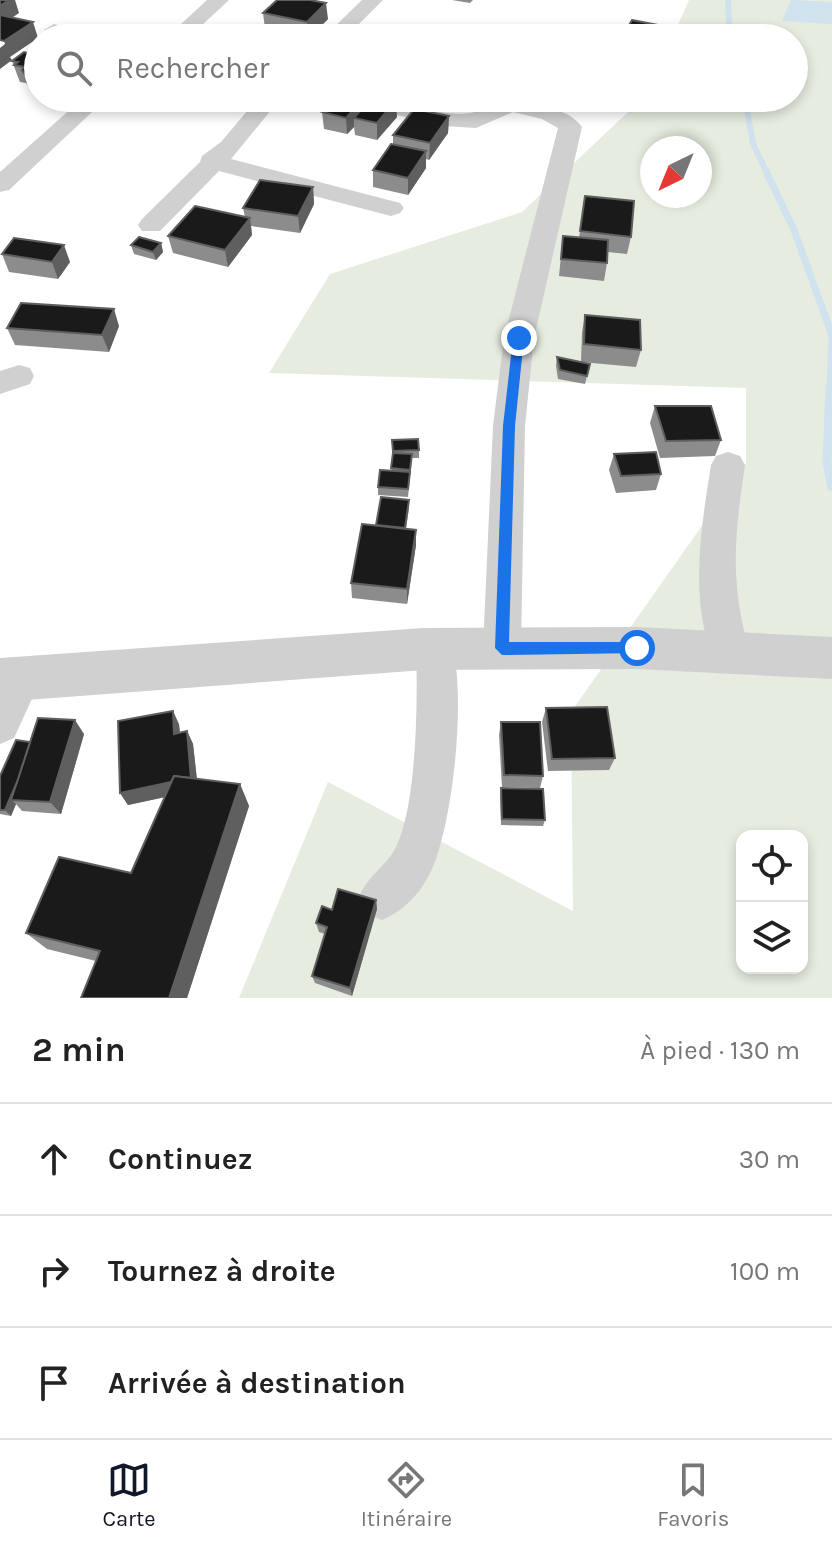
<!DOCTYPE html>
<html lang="fr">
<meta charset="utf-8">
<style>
:root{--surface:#fff;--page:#f6f6f6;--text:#222;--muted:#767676;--line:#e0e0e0;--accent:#111827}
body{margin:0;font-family:Karla,sans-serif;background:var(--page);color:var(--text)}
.controls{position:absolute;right:24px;bottom:24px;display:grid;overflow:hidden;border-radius:16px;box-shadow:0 4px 12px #0003}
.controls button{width:72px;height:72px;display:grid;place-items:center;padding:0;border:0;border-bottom:2px solid var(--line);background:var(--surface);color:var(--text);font:40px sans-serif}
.compass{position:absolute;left:640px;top:136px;width:72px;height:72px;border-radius:50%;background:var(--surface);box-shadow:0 4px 12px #0003;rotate:223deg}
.stop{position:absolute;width:24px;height:24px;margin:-18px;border:6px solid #1a73e8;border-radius:50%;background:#fff}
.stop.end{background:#1a73e8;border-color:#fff;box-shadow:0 2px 8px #0008}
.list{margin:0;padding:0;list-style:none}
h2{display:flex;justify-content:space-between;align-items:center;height:104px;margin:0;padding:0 32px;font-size:34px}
h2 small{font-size:26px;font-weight:400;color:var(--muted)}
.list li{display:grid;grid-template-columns:52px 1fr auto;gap:24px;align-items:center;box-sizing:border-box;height:112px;padding:0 32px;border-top:2px solid var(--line)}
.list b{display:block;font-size:30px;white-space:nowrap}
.list em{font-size:26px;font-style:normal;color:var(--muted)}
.icon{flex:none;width:44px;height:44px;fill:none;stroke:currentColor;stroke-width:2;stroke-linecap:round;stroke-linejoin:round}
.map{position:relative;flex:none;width:832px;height:998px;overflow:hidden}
.search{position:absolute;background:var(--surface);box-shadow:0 4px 12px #0003;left:24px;right:24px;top:24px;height:88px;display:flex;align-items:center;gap:20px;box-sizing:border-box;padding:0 28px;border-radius:44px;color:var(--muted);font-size:30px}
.sheet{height:440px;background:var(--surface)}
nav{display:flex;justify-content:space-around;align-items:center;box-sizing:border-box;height:112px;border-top:2px solid var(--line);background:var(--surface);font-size:22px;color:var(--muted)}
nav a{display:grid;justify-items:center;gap:4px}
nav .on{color:var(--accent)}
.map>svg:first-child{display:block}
.green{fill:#e6ecdf;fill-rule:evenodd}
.water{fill:#cfe2ee}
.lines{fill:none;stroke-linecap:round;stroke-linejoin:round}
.stream-far2{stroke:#cfe2ee;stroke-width:6}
.stream-far1{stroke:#cfe2ee;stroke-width:7}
.stream{stroke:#cfe2ee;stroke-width:9}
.minor{fill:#d0d0d0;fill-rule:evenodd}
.tertiary{fill:#d0d0d0;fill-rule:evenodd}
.wall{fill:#8c8c8c}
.shaded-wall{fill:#5f5f5f}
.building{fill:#1a1a1a;stroke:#5f5f5f;stroke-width:2}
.route{fill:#1a73e8}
</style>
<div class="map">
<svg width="832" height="998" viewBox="0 0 832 998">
<rect width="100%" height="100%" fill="#fff"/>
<path class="green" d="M689,0h143v998h-593l89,-216 245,129 -2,-199 175,-249v-75l-477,-15 61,-99 192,-62 121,-114h151v-60h-122zM652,148h48v48h-48zM742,836h60v132h-60z"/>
<path class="water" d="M791,0l41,2v22l-50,-3z"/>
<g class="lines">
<g class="stream-far2">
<path d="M728,0l2,38"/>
<path d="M745,98l8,46 14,29"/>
</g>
<path class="stream-far1" d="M766,171l28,59 38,105 -2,54"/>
<path class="stream" d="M830,387l-3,75 5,25"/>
<g class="minor">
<path d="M207,0h22l-41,38h-22z"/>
<path d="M362,0h21l-38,38h-22z"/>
<path d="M54,24l34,10 3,4c-15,0 -36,4 -47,-8z"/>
<path d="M83,98h24l-98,92 -9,2v-20z"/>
<path d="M258,98h23l-50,61 169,44 4,5 -4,5 -9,3 -172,-45 -59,60h-18l-4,-6 4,-6 58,-57 2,-6 19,-14z"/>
<path d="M343,98c12,0 26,-2 39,0 43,7 76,30 118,3v-3h22c15,14 42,5 60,29l-48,211 -9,88 -4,222 -5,12 -14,5 -14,-5 -5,-12 10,-222 11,-88 54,-210 -16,-9 -29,-7 -37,16 -33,-2 -97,-23z"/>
<path d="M19,365l11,3 4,8 -4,8 -30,10v-23z"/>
<path d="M728,452l12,4 5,9c-8,55 -14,96 -4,151 3,19 11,32 3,49l-14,5 -14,-5c-28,-62 -15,-136 -5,-200l5,-9z"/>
<path d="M435,632l14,5c20,45 4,199 -22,242 -10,18 -26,33 -45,41l-16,-7 -7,-16c9,-22 27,-30 37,-50 21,-42 22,-150 20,-198l5,-12z"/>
<path d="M21,661l14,5 6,13 -27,59 -14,6v-63l7,-15z"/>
</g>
<path class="tertiary" d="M637,627l195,10v42l-195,-10 -213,1 -424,32v-44l424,-30z"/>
</g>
<g class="wall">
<path d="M452,0h21l-3,3z"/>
<path d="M263,13l65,6 -19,19 -44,-9z"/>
<path d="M38,50v40l-8,-1 -4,-6 -6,-1 -2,-5 -6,-16z"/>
<path d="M43,98h32l-7,6z"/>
<path d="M535,98h30l-3,7 -27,-5z"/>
<path d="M362,100l1,8 34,9 -20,23 -22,-5 -1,-8 -7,7 -23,-5 -2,-17z"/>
<path d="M449,116l-1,17 -19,27 -3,-1v9l-18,27 -35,-8v-17l20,-26v-9z"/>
<path d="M313,187l1,17 -14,29 -49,-7 1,9 -24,32 -55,-14 -5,-17 77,-19 -2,-9z"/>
<path d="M585,196l46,41 -4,17 -19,-2 -1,11 -3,18 -45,-5 4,-40 16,2z"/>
<path d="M161,243l2,9 -7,8 -22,-6 -3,-9z"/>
<path d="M2,254l68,8 -12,17 -49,-7z"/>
<path d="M585,315l56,35 -5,17 -55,-5 1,-30z"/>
<path d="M119,326l-10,26 -94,-7 -8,-17z"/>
<path d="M557,357l33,7 -5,20 -27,-5 -2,-13z"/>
<path d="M655,406l66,34 -6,16 -55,2 -10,-35z"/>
<path d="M392,440l27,10v8h-7l-4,39 -30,-2v-8l13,-16 2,-16z"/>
<path d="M614,454l47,20 -5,16 -40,3 -7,-23z"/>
<path d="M409,508l-3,21 10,16 -9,59 -55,-6 -1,-15 25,-58z"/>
<path d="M546,708l69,50 -6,12 -61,1 -6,-49z"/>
<path d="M501,722l42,54 -3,12 -38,-1 -3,-52z"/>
<path d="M179,724l1,9 7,-2 6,13 4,35 43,5 9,22 -62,192h-106l15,-37 -49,-12 -21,-16 105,-60 34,-76 -37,8 -8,-12z"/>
<path d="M84,734l-23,80 -39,-3 -6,-7 -5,12 -11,-2v-38l30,-34z"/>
<path d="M501,788l44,32 -2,6 -42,-1 -1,-31z"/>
<path d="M376,900l1,9 -25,87 -37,-13 -3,-7 13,-42 -6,-2 -3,-9 16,-13z"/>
</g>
<g class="shaded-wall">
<path d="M9,0h6l4,13 -19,13v-20z"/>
<path d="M326,3l2,16 -19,19 -2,-16z"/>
<path d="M33,22l5,16 -28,19 2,3 -12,9v-21l5,-4 -1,-3z"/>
<path d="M66,98h9l-7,6z"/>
<path d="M362,100l1,17 -9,1v9l-7,7 -1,-16z"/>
<path d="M396,100l1,17 -20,23v-17z"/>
<path d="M449,116l-1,17 -19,27 1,-17z"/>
<path d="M426,151v17l-18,27v-17z"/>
<path d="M313,187l1,17 -14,29 -2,-17z"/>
<path d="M250,218l2,17 -24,32 -3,-17z"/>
<path d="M161,243l2,9 -7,8 -3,-8z"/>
<path d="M64,245l6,17 -12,17 -6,-17z"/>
<path d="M114,309l5,17 -10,26 -7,-17z"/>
<path d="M416,530v15l-9,59v-15z"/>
<path d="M173,711l6,13 2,23 -7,-13z"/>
<path d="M75,720l9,14 -23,80 -11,-12z"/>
<path d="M187,731l6,13 5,46 -70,15 -8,-12z"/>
<path d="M34,743l-23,57 5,4 -5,12 -6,-6z"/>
<path d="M240,784l9,22 -62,192h-18z"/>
<path d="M376,900l1,9 -25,87 -2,-8z"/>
</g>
<g class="building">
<path d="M0,0h9l-9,6z"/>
<path d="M277,0h33l16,3 -19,19 -44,-9z"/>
<path d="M0,15l33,7 -29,19 -4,-1z"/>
<path d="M632,20l47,9 -4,9 -53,-1z"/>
<path d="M37,50h1v24l-14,-1 -2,-3 2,-3 -10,-2 4,-3 -6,-1 12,-9 7,2z"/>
<path d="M336,98h17l9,2 -16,18 -24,-6z"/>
<path d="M371,98h16l9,2 -19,23 -23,-5z"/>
<path d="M414,109l35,7 -19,27 -37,-8z"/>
<path d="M391,144l35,7 -18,27 -35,-8z"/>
<path d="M260,180l53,7 -15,29 -55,-8z"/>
<path d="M585,196l49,5 -3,36 -51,-6z"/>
<path d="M195,206l55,12 -25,32 -57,-14z"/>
<path d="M563,236l45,4 -1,23 -46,-4z"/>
<path d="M139,237l22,6 -8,9 -22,-7z"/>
<path d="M14,238l50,7 -12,17 -50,-8z"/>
<path d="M21,303l93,6 -12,26 -95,-7z"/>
<path d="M585,315l55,5 1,30 -57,-6z"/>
<path d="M557,357l33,7 -3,12 -27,-6z"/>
<path d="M655,406h56l10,34 -55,1z"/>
<path d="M418,439l1,11 -26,1 -1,-11z"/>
<path d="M656,452l5,22 -40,2 -7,-22z"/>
<path d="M393,453l19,1 -2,16 -19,-2z"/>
<path d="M380,470l30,2 -2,17 -30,-2z"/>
<path d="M381,497l28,3 -4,28 -29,-3z"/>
<path d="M362,524l54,6 -9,59 -56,-6z"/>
<path d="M607,707l8,51 -63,1 -6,-51z"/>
<path d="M173,711l1,23 13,-3 4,47 -17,-2 -3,6 -51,11 -2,-72z"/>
<path d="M38,718l37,2 -25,82 -39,-2z"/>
<path d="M501,722h39l3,54 -39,-1z"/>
<path d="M16,740l14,2 -13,40 -12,28h-5v-34z"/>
<path d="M174,776l66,8 -71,214h-88l19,-47 -74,-18 33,-76 72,16z"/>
<path d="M501,788l42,1 2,31 -43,-1z"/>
<path d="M338,889l38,11 -26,88 -38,-12 15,-49 -11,-4 6,-17 10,4z"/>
</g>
<path class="route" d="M519,334l5,4 -9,88 -6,216h128l7,6 -2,5 -140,2 -7,-7 8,-222 10,-88z"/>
</svg>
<div class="controls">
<button><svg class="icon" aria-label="locate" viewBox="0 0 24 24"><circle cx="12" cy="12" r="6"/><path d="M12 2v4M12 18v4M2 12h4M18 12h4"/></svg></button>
<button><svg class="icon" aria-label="layers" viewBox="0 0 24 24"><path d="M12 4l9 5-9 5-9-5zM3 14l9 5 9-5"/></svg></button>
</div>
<svg class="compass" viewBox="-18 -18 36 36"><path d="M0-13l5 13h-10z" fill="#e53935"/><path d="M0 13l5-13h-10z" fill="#767676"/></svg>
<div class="stop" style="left:637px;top:648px"></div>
<div class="stop end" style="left:519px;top:338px"></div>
<div class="search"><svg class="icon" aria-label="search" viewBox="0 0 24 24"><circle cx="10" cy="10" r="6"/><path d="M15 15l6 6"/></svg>Rechercher</div>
</div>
<section class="sheet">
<h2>2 min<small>À pied · 130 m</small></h2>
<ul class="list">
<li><svg class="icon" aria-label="ahead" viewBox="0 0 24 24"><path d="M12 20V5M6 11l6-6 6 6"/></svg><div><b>Continuez</b></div><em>30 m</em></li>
<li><svg class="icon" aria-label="right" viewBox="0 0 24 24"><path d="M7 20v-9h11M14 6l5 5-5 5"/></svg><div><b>Tournez à droite</b></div><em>100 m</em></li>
<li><svg class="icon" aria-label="arrive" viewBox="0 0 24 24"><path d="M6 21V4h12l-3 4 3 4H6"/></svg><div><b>Arrivée à destination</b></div></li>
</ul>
</section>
<nav>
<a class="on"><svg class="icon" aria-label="map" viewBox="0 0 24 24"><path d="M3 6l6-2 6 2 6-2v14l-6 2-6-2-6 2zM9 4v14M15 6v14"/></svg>Carte</a>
<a><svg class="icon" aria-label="directions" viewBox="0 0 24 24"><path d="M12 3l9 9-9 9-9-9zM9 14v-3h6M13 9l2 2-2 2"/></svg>Itinéraire</a>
<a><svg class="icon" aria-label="saved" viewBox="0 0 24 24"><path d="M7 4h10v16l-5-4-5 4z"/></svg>Favoris</a>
</nav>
